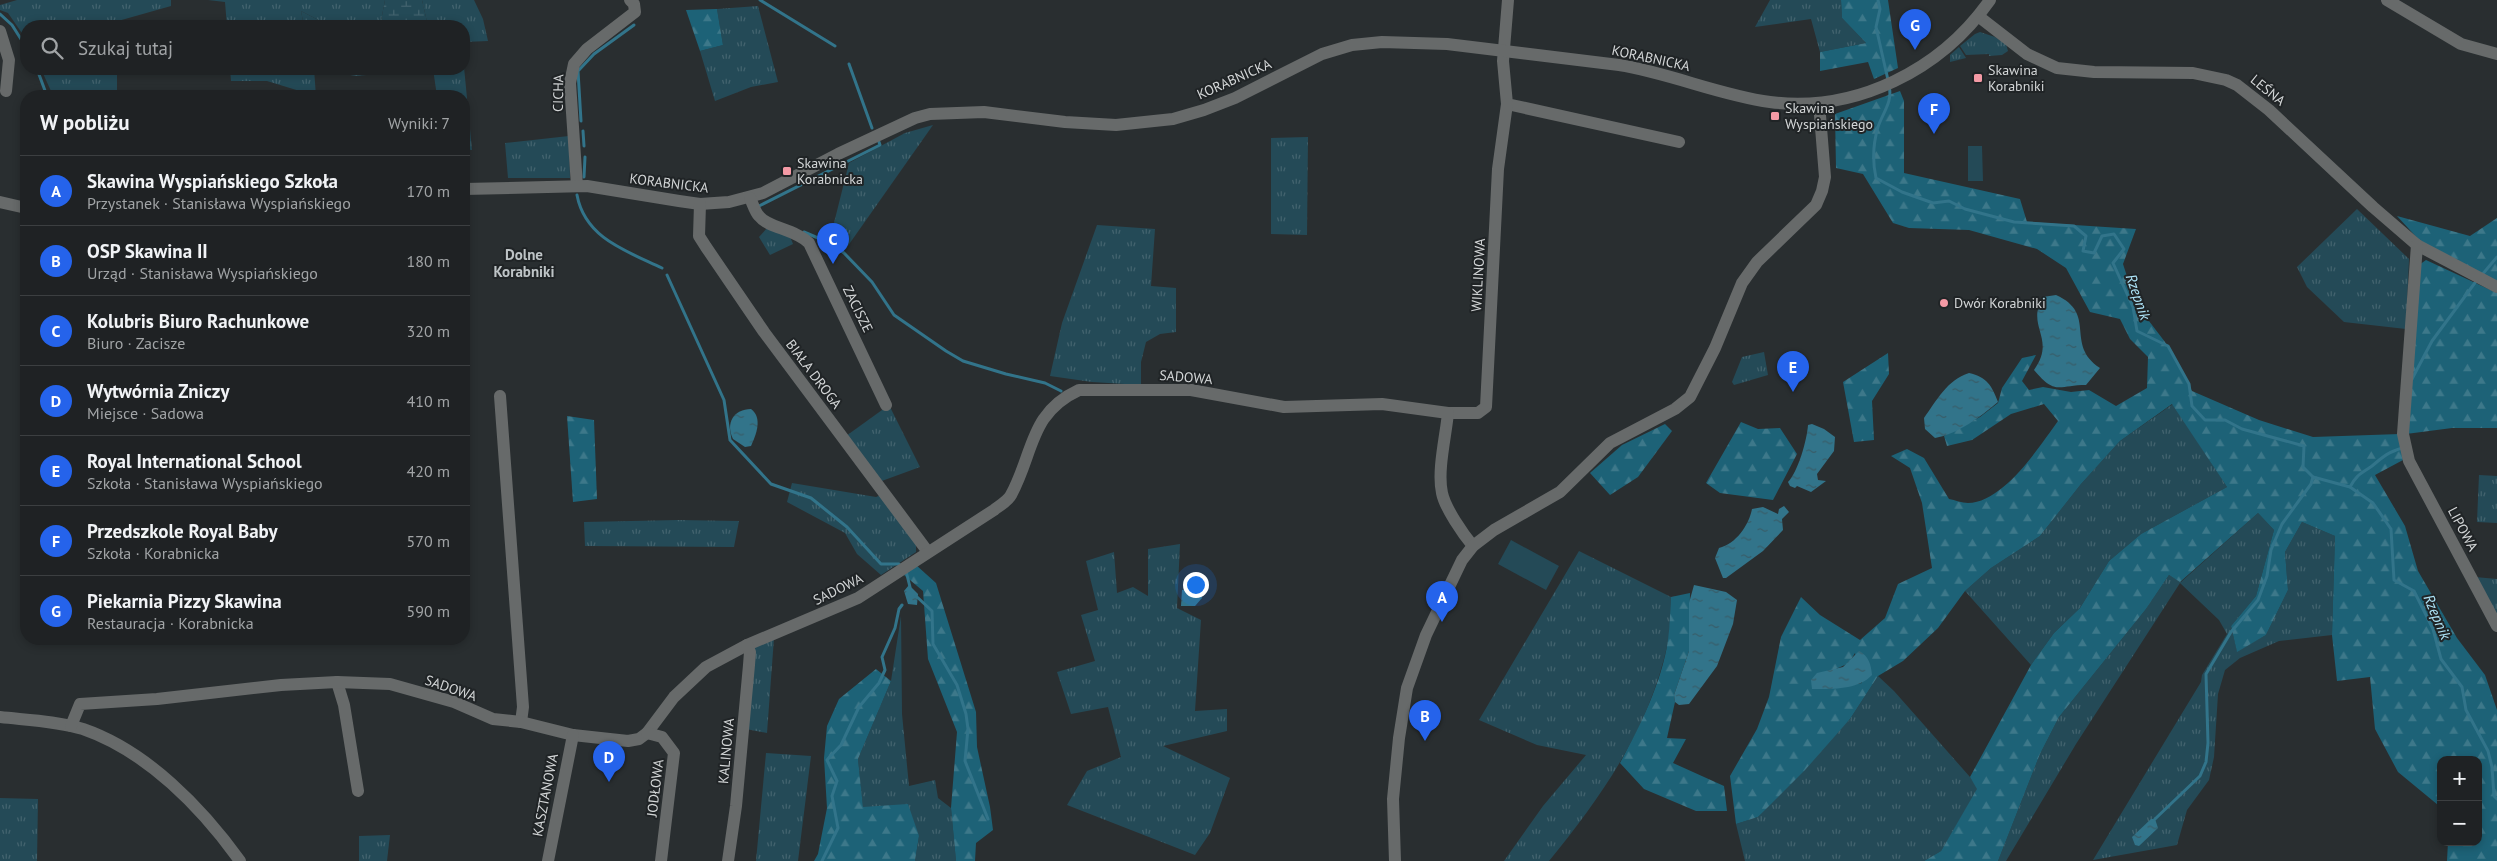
<!DOCTYPE html>
<html lang="pl">
<meta charset="utf-8">
<style>
:root{--surface:#1f2224;--page:#272a2c;--text:#f1f3f6;--muted:#a1a4a6;--line:#3c3f41;--accent:#2563eb}
body{margin:0;font-family:"PT Sans",sans-serif;background:var(--page);color:var(--text)}
.controls{position:absolute;right:15px;bottom:15px;display:grid;overflow:hidden;border-radius:10px;box-shadow:0 2px 8px #0003}
.controls button{width:45px;height:45px;display:grid;place-items:center;padding:0;border:0;border-bottom:1px solid var(--line);background:var(--surface);color:var(--text);font:25px sans-serif}
.you{position:absolute;left:1195px;top:584px;width:18px;height:18px;margin:-12px;border:4px solid #fff;border-radius:50%;background:#1a73e8;box-shadow:0 0 0 8px #1a73e833}
.badge{display:grid;place-items:center;width:32px;height:32px;border-radius:50%;background:var(--accent);color:#fff;font-size:16px;font-weight:700}
.pin{position:absolute;translate:-50% -41px;filter:drop-shadow(0 1px 2px #0008)}
.pin::after{content:'';position:absolute;top:26px;width:18px;height:15px;background:inherit;clip-path:polygon(0 0,100% 0,50% 100%)}
.list{margin:0;padding:0;list-style:none}
h2{display:flex;justify-content:space-between;align-items:center;height:65px;margin:0;padding:0 20px;font-size:21px}
h2 small{font-size:16px;font-weight:400;color:var(--muted)}
.list li{display:grid;grid-template-columns:32px 1fr auto;gap:15px;align-items:center;box-sizing:border-box;height:70px;padding:0 20px;border-top:1px solid var(--line)}
.list b{display:block;font-size:19px;white-space:nowrap}
.list p{margin:0;font-size:16px;white-space:nowrap;color:var(--muted)}
.list em{font-size:16px;font-style:normal;color:var(--muted)}
.icon{flex:none;width:28px;height:28px;fill:none;stroke:currentColor;stroke-width:2;stroke-linecap:round;stroke-linejoin:round}
.map{position:relative;flex:none;width:2497px;height:861px;overflow:hidden}
.search{position:absolute;background:var(--surface);box-shadow:0 2px 8px #0003;left:20px;top:20px;width:450px;height:55px;display:flex;align-items:center;gap:12px;box-sizing:border-box;padding:0 18px;border-radius:20px;color:var(--muted);font-size:19px}
.panel{position:absolute;background:var(--surface);box-shadow:0 2px 8px #0003;left:20px;top:90px;width:450px;height:555px;border-radius:20px}
.map>svg:first-child{display:block}
.grass{fill:url(#grass-tufts)}
.forest{fill:url(#forest-firs);fill-rule:evenodd}
.wetland{fill:url(#wetland-marsh)}
.garden{fill:#244a57}
.water{fill:url(#water-ripples)}
.lines{fill:none;stroke-linecap:round;stroke-linejoin:round}
.stream{stroke:#32748a;stroke-width:3}
.minor{stroke:#676a6a;stroke-width:12}
.poi-dot{fill:#f49aa5;stroke:#202426;stroke-width:2}
.labels{text-anchor:middle;stroke-width:4;stroke-linejoin:round;paint-order:stroke}
.street-label{font-size:14px;fill:#d3d6d7;stroke:#202426}
.poi-label{font-size:14px;fill:#d3d6d7;stroke:#202426;text-anchor:start}
.neighbourhood-label{font-size:15px;font-weight:bold;fill:#bec4c6;stroke:#202426}
.water-label{font-size:15px;font-style:italic;fill:#ade3f7;stroke:#202426}
</style>
<div class="map">
<svg width="2497" height="861" viewBox="0 0 2497 861">
<defs>
<pattern id="grass-tufts" width="24" height="20" patternUnits="userSpaceOnUse" patternTransform="scale(1.25)"><rect width="24" height="20" fill="#244a57"/><path d="M3 7l-1-3M5 7V3M7 7l1-3M15 17l-1-3M17 17v-4M19 17l1-3" fill="none" stroke="#43636e"/></pattern>
<pattern id="forest-firs" width="22" height="20" patternUnits="userSpaceOnUse" patternTransform="scale(1.25)"><rect width="22" height="20" fill="#1d6277"/><path d="M5 1l3.5 6h-7zM16 11l3.5 6h-7z" fill="#3d788a"/></pattern>
<pattern id="wetland-marsh" width="20" height="14" patternUnits="userSpaceOnUse" patternTransform="scale(1.25)"><rect width="20" height="14" fill="#244a57"/><path d="M1 5h8M5 5V1M11 12h8M15 12V8" fill="none" stroke="#43636e"/></pattern>
<pattern id="water-ripples" width="26" height="14" patternUnits="userSpaceOnUse" patternTransform="scale(1.25)"><rect width="26" height="14" fill="#32748a"/><path d="M2 4q2-2 4 0t4 0M15 11q2-2 4 0t4 0" fill="none" stroke="#385d69"/></pattern>
</defs>
<rect width="100%" height="100%" fill="#292e30"/>
<g class="grass">
<path d="M17,0h154v6l-53,15v5h-92v13l-18,-26 -8,-3v-5z"/>
<path d="M208,0h177l-5,26h-50l-29,-15 3,15h-77l-2,-24z"/>
<path d="M422,0h52l9,19 5,22 -24,1v-16h-36z"/>
<path d="M1770,0h71l1,18 24,25 -46,9 -9,-33 -56,8z"/>
<path d="M758,6l20,76 -27,5 -36,14 -15,-50 23,-6 -6,-36z"/>
<path d="M1980,32l15,5 11,7 2,7 -6,4 -13,1v-2l-23,1 -6,-9 15,-12z"/>
<path d="M1959,47l7,11 -16,4v-7z"/>
<path d="M464,67l8,83 -8,-1v-53h-27l-4,-27z"/>
<path d="M41,69h76v21l-66,1z"/>
<path d="M230,69h84l2,27 -49,-15h-36z"/>
<path d="M933,125l-88,125 -15,-11 19,-76 56,-30z"/>
<path d="M569,136l1,42h-62l-3,-35z"/>
<path d="M1308,137l-1,98 -36,-1v-96z"/>
<path d="M2357,209l52,50 -3,70 -62,-7 -37,-35 -10,-20z"/>
<path d="M1097,225l58,4 -4,57 25,2v44l-16,2 -14,8 -5,20v23l-49,-3 -42,-6 12,-53z"/>
<path d="M768,227l21,7 4,10 -23,11 -11,-18z"/>
<path d="M1764,352l4,23 -34,10 -2,-3 10,-25z"/>
<path d="M2173,404l54,83 -86,47 -32,27 -29,47 -26,25 -23,32 -66,-74 26,-23 49,-32 41,-52 39,-43z"/>
<path d="M889,405l31,62 -41,15 -33,-46z"/>
<path d="M2479,475l18,1v47l-20,-1z"/>
<path d="M792,483l84,14 5,-2 35,50v7l-35,23 -24,-21 -12,-21 -58,-31z"/>
<path d="M2258,513l16,17 -18,66 -25,30 6,25 29,-16 22,-45 -3,-38 17,-30 33,14 -3,99 -53,6 -39,17 -15,12 -7,24 -4,63 -5,23 -22,30 -10,35 -84,15 108,-178 1,-7 25,-41 -8,-14 -39,-37 -104,161 -70,117h-8l42,-107 19,-37 87,-108 23,-34 12,7z"/>
<path d="M678,520l61,1 -5,26 -149,-1 -1,-24z"/>
<path d="M1180,544l-3,64 24,12 -6,91 32,-2v22l-64,15 67,32 -20,55 -15,22 -128,-50 20,-34 34,-14 -13,-50 -37,7 -14,-42 38,-11 -14,-46 17,-5 -12,-49 28,-9 3,41 16,-6 15,9v-47z"/>
<path d="M1579,551l92,46c-1,15 0,31 -3,45 -18,85 -65,153 -119,219h-45l39,-55 43,-51 -49,-10 -58,-25z"/>
<path d="M2475,577l22,2v40z"/>
<path d="M901,616l1,98 7,72 26,-6 3,18 13,10 5,53h-41l4,-25 -56,-28 -5,-49 33,-78z"/>
<path d="M774,638l-7,95 -21,-4 7,-81z"/>
<path d="M1878,676l16,15 76,86 8,12 -37,62 -17,10h-179l-9,-37 22,-7 92,-98z"/>
<path d="M766,753l45,3 -13,105h-42z"/>
<path d="M0,798l38,1 -1,62h-37z"/>
<path d="M390,835l-3,26h-28v-25z"/>
</g>
<g class="forest">
<path d="M1841,0h47l10,68 -24,11 -6,-17 -48,9v-19l46,-9 -24,-25z"/>
<path d="M717,9l6,36 -23,6 -14,-41z"/>
<path d="M1900,91l4,10v72l116,26 7,23 109,7 -13,35 13,40 29,38 27,49 67,29 54,17 87,-3 3,26 -28,15 30,51 13,45 39,67 28,37 12,35v151h-50l1,-19h30v-82h-37v52l-3,-7 -40,-33 -23,-43 -5,-52 -33,4 -5,-46 3,-99 -33,-14 -17,30 3,38 -22,45 -29,17 -6,-26 25,-30 18,-66 -16,-17 -78,69 -11,-7 -23,34 -87,108 -19,37 -42,107h-74l17,-10 36,-62 -7,-12 61,-112 23,-32 26,-25 29,-47 32,-27 86,-47 -55,-83 -52,37 -39,43 -41,52 -49,32 -26,23 -27,37 -35,33 -25,15 -28,43 -45,51 -47,47 -22,7 -6,-48 27,-47 12,-32 12,-60 20,-40 19,18 40,25 25,-22 13,-34 34,-16 -10,-65 -12,-35 -19,-12 16,-7 17,9 25,41c6,1 13,4 19,4 36,-1 71,-56 90,-82l-14,-17 -33,10 -39,26 -25,6 -3,-10 36,-19 18,-14 4,-15 20,-30 14,-3 -14,26 7,9 14,-3 28,5 18,-2 27,16 31,-18 1,-31 -18,-18 -10,-20 -30,-7 -24,-44 -29,-19 -68,-19 -60,-2 -16,-5 -30,-49 -27,-6 -1,-54zM1855,653l7,30 -26,5v-19l13,-6z"/>
<path d="M2397,216l73,20 27,-18v64l-77,-41z"/>
<path d="M2426,260l71,33v135h-45l-46,6 13,-169z"/>
<path d="M1888,353l1,21 -17,27 2,39 -20,2 -11,-60z"/>
<path d="M567,416l27,4 3,79 -24,3z"/>
<path d="M1741,422l17,7 22,-1 17,26 -24,46 -53,-7 -14,-10z"/>
<path d="M1665,424l7,7 -34,46 -28,18 -20,-22 32,-28z"/>
<path d="M916,565l20,18 40,129 1,35 13,60 3,23 -17,13 -1,18h-19l-5,-53 6,-76 -29,-73 -5,-68 -19,-16z"/>
<path d="M1690,593l-1,58 -15,44 1,7 -8,36 19,1 -13,24 51,23 3,25h-31l-52,-22 -24,-26c20,-37 42,-81 48,-123 2,-14 2,-29 3,-43z"/>
<path d="M876,669l15,12 -33,78 5,48 45,-3 11,32 -4,25h-101l4,-7 9,-46 -3,-50 3,-32 12,-27z"/>
</g>
<g class="wetland">
<path d="M385,0h37l6,26h-48z"/>
<path d="M301,11l29,15h-26z"/>
<path d="M314,69h74l-1,4 -31,3z"/>
</g>
<g class="garden">
<path d="M1968,146h14l1,35h-15z"/>
<path d="M1511,540l48,26 -13,24 -48,-26z"/>
</g>
<g class="water">
<path d="M2056,295c42,19 8,49 44,73l-14,17c-28,0 -30,11 -52,-15 23,-32 -9,-43 9,-73z"/>
<path d="M1969,373c18,4 23,13 29,29 -18,15 -40,32 -63,36l-10,-9 -1,-11c13,-18 23,-38 45,-45z"/>
<path d="M751,409c12,9 5,26 0,37l-6,1 -12,-8c-8,-16 1,-30 18,-30z"/>
<path d="M1812,424l12,5 11,8 -1,14 -17,23 1,6 8,1 -15,11 -14,-6 -2,2 -5,-2 -2,-4c10,-10 19,-42 20,-57z"/>
<path d="M1784,506l5,6 -7,7 1,11 -20,21 -37,27h-3l-8,-20 4,-10c17,-4 30,-23 33,-39l11,-2 15,7 1,-5z"/>
<path d="M909,585l9,9 -1,11 -9,-1 -4,-13z"/>
<path d="M1694,585l32,7 11,8 -4,24 -16,42 -28,38 -10,1 -4,-3 -1,-7 15,-44v-48z"/>
<path d="M1192,589l9,4 1,5 -7,8h-14l1,-16z"/>
<path d="M1859,651c10,5 12,14 13,24 -14,15 -40,14 -60,14l-1,-9 6,-7 26,-6z"/>
<path d="M2151,819h4l3,9 -19,18 -4,-1 -3,-8z"/>
</g>
<g class="lines">
<g class="stream">
<path d="M760,0l75,46"/>
<path d="M1878,0l2,9 -4,18 12,53"/>
<path d="M0,14l12,11 14,22"/>
<path d="M849,64l23,64"/>
<path d="M37,69l10,27"/>
<path d="M1889,86c4,16 -6,26 -11,41 -5,17 -6,33 -2,51l26,14 31,11 16,-2 16,8 49,13 60,4 12,10 -3,15 11,2 8,-17 12,-2 10,15 -11,14 20,44 4,24 31,15 21,38 3,22 13,14h20l17,9 62,17 -1,21 10,10 37,10 23,16 18,26 3,51 20,11 19,38 8,30 21,28 4,23 22,41 4,16 2,29 3,3"/>
<path d="M581,121l-3,-50 16,-17 40,-29"/>
<path d="M583,131l1,15"/>
<path d="M584,177l1,-20"/>
<path d="M577,195c8,43 49,56 85,73"/>
<path d="M759,206l121,-61 -1,-3"/>
<path d="M804,232l28,12 12,9 28,29 22,33 52,36 17,10 43,13 39,9 16,8"/>
<path d="M667,275l57,125 6,40 41,44 40,14 36,29 34,37h18l3,3"/>
<path d="M2481,276l16,-19"/>
<path d="M2412,379l20,-38 45,-61"/>
<path d="M2350,487c7,-13 11,-13 22,-21 12,-10 15,-13 30,-18"/>
<path d="M906,571l4,16"/>
<path d="M916,596l16,15 1,33 24,41 9,29 2,15 -3,32 23,58"/>
<path d="M2155,819l45,-43 6,-14 2,-19 -2,-69 25,-42 27,-32 9,-24 4,-26 11,-26 29,-40 2,-7"/>
<path d="M822,861l16,-33 -6,-32 5,-15 -10,-21 14,-15 18,-38 20,-24 6,-13 -3,-13 13,-29 4,-19 3,-4"/>
</g>
<g class="minor">
<path d="M1508,0l-5,61 4,43 172,38"/>
<path d="M2387,0l74,44 36,10"/>
<path d="M1978,16l49,38 30,14 37,4 99,1 33,7 11,5 32,25 104,97 44,38 80,42"/>
<path d="M0,31l9,29 -3,31"/>
<path d="M577,186l-7,-103 4,-19 13,-15 48,-37 -1,-8 -4,-4"/>
<path d="M464,189l123,-3 92,15 21,3 29,-2 34,-9 75,-39 77,-36 15,-4 54,-2 81,10 51,3 57,-6 31,-9 31,-12 87,-44 30,-9 30,-3 65,2 172,21c51,8 100,30 151,37 86,11 171,-32 220,-102"/>
<path d="M750,198c3,6 5,14 9,18 9,12 36,13 50,27l77,162"/>
<path d="M0,202l26,6"/>
<path d="M700,204l-1,32 7,11 58,85 164,220"/>
<path d="M2417,245l-14,189 6,27 88,165"/>
<path d="M500,396l23,311 -2,15"/>
<path d="M1448,413h30l8,-6 12,-238 9,-65"/>
<path d="M337,682l7,23 14,86"/>
<path d="M0,717c27,3 57,4 83,12 64,22 119,79 157,132"/>
<path d="M71,726l9,-22 77,-5 124,-14 56,-3 53,2 64,18 39,17 28,3 52,13 55,6 11,-2 8,-6 27,-36 32,-30 41,-22 111,-47 136,-88c5,-4 14,-9 17,-15 23,-42 18,-82 68,-105h112l93,17 98,-3 66,9c-2,22 -11,58 -6,80 3,15 21,41 31,53"/>
<path d="M647,733l15,4 12,16 -13,108"/>
<path d="M548,861l25,-126"/>
<path d="M728,861l8,-55 13,-141 1,-13 -3,-7"/>
<path d="M1395,861l-2,-62 6,-61 8,-50 19,-53 36,-75 11,-14 21,-16 66,-38 50,-49 65,-34 15,-12 25,-49 27,-65 15,-21 59,-57 6,-14 3,-14 -6,-74"/>
</g>
</g>
<g class="poi-dot">
<rect x="1973" y="73" width="10" height="10" rx="2.5"/>
<rect x="1770" y="111" width="10" height="10" rx="2.5"/>
<rect x="782" y="166" width="10" height="10" rx="2.5"/>
<circle cx="1944" cy="303" r="5"/>
</g>
<g class="labels">
<g class="street-label">
<text transform="translate(1651 58) rotate(12)" y="5">KORABNICKA</text>
<text transform="translate(1234 79) rotate(-24)" y="5">KORABNICKA</text>
<text transform="translate(2268 90) rotate(39)" y="5">LEŚNA</text>
<text transform="translate(558 93) rotate(-89)" y="5">CICHA</text>
<text transform="translate(669 183) rotate(7)" y="5">KORABNICKA</text>
<text transform="translate(1478 275) rotate(-87)" y="5">WIKLINOWA</text>
<text transform="translate(858 309) rotate(64)" y="5">ZACISZE</text>
<text transform="translate(814 374) rotate(53)" y="5">BIAŁA DROGA</text>
<text transform="translate(1186 377) rotate(5)" y="5">SADOWA</text>
<text transform="translate(2463 529) rotate(62)" y="5">LIPOWA</text>
<text transform="translate(838 589) rotate(-26)" y="5">SADOWA</text>
<text transform="translate(451 688) rotate(19)" y="5">SADOWA</text>
<text transform="translate(726 751) rotate(-85)" y="5">KALINOWA</text>
<text transform="translate(655 788) rotate(-83)" y="5">JODŁOWA</text>
<text transform="translate(545 795) rotate(-79)" y="5">KASZTANOWA</text>
</g>
<g class="poi-label">
<text x="1988" y="75">Skawina<tspan x="1988" dy="16">Korabniki</tspan></text>
<text x="1785" y="113">Skawina<tspan x="1785" dy="16">Wyspiańskiego</tspan></text>
<text x="797" y="168">Skawina<tspan x="797" dy="16">Korabnicka</tspan></text>
<text x="1954" y="308">Dwór Korabniki</text>
</g>
<g class="neighbourhood-label">
<text x="524" y="260">Dolne<tspan x="524" dy="17">Korabniki</tspan></text>
</g>
<g class="water-label">
<text transform="translate(2138 297) rotate(71)" y="5">Rzepnik</text>
<text transform="translate(2437 617) rotate(67)" y="5">Rzepnik</text>
</g>
</g>
</svg>
<div class="controls">
<button>+</button>
<button>−</button>
</div>
<div class="you"></div>
<div class="pin badge" style="left:1442px;top:622px">A</div>
<div class="pin badge" style="left:1425px;top:741px">B</div>
<div class="pin badge" style="left:833px;top:264px">C</div>
<div class="pin badge" style="left:609px;top:782px">D</div>
<div class="pin badge" style="left:1793px;top:392px">E</div>
<div class="pin badge" style="left:1934px;top:134px">F</div>
<div class="pin badge" style="left:1915px;top:50px">G</div>
<div class="search"><svg class="icon" aria-label="search" viewBox="0 0 24 24"><circle cx="10" cy="10" r="6"/><path d="M15 15l6 6"/></svg>Szukaj tutaj</div>
<section class="panel">
<h2>W pobliżu<small>Wyniki: 7</small></h2>
<ul class="list">
<li><span class="badge">A</span><div><b>Skawina Wyspiańskiego Szkoła</b><p>Przystanek · Stanisława Wyspiańskiego</p></div><em>170 m</em></li>
<li><span class="badge">B</span><div><b>OSP Skawina II</b><p>Urząd · Stanisława Wyspiańskiego</p></div><em>180 m</em></li>
<li><span class="badge">C</span><div><b>Kolubris Biuro Rachunkowe</b><p>Biuro · Zacisze</p></div><em>320 m</em></li>
<li><span class="badge">D</span><div><b>Wytwórnia Zniczy</b><p>Miejsce · Sadowa</p></div><em>410 m</em></li>
<li><span class="badge">E</span><div><b>Royal International School</b><p>Szkoła · Stanisława Wyspiańskiego</p></div><em>420 m</em></li>
<li><span class="badge">F</span><div><b>Przedszkole Royal Baby</b><p>Szkoła · Korabnicka</p></div><em>570 m</em></li>
<li><span class="badge">G</span><div><b>Piekarnia Pizzy Skawina</b><p>Restauracja · Korabnicka</p></div><em>590 m</em></li>
</ul>
</section>
</div>
